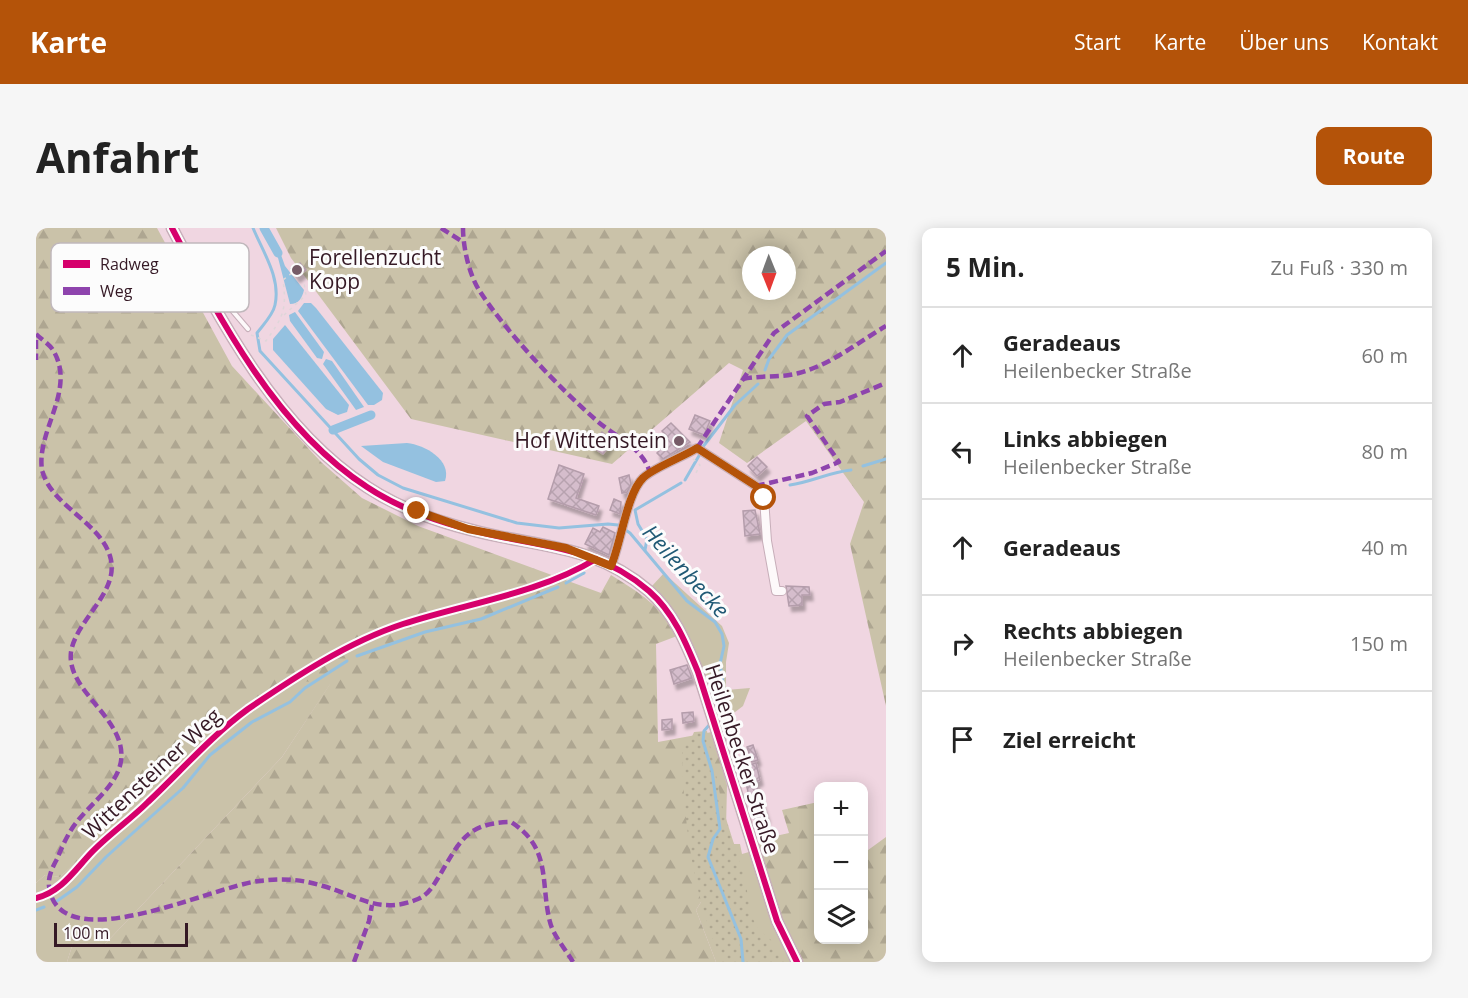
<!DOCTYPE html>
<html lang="de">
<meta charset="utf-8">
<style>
:root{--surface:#fff;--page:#f6f6f6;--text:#222;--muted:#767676;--line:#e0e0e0;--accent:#b45309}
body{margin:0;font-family:"Open Sans",sans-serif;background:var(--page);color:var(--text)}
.controls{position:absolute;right:18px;bottom:18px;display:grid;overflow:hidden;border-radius:12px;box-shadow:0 3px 15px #0003}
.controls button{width:54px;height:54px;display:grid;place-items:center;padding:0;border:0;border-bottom:2px solid var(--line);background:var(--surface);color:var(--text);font:30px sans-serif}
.compass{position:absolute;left:706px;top:18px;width:54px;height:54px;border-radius:50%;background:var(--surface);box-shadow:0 3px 15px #0003;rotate:179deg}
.scale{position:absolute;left:18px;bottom:15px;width:134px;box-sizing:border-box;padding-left:6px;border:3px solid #351925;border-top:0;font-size:16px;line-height:21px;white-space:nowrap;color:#351925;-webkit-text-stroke:4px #fcfcfc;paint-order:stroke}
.stop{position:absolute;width:18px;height:18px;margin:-14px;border:4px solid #b45309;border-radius:50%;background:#fff}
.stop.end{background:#b45309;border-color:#fff;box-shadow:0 2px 6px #0008}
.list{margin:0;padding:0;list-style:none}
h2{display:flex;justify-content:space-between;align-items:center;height:78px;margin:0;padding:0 24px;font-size:26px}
h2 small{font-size:20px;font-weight:400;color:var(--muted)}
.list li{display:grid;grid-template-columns:39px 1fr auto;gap:18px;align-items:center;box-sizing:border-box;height:96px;padding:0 24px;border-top:2px solid var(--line)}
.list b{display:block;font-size:22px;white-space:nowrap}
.list p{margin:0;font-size:20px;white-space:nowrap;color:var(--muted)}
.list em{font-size:20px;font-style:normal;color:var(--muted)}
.icon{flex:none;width:33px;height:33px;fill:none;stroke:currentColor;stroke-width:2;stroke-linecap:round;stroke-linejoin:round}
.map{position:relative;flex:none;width:850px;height:734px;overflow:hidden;border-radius:12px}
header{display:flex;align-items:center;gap:36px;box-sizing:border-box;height:84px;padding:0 30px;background:var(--accent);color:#fff}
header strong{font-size:28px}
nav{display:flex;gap:33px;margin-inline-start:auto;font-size:21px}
.intro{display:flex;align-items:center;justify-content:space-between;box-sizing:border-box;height:144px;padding:0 36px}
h1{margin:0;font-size:42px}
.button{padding:15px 27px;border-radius:12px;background:var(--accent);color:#fff;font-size:21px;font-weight:700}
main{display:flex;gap:36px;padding:0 36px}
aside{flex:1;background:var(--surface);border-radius:12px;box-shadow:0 3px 15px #0003}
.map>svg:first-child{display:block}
.grass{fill:#cac2a9}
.forest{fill:url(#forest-firs);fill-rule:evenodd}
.park{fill:url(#park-dots)}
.water{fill:#94c1e0}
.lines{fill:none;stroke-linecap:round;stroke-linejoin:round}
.stream{stroke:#94c1e0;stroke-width:3}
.canal{stroke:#94c1e0;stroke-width:9}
.building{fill:url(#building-cross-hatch);stroke:#b49dab;stroke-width:1.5;filter:url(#shadow)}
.service-casing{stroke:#c7aeb9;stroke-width:6}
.minor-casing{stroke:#c7aeb9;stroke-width:10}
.secondary-casing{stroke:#c7aeb9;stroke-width:13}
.path{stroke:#dfd6d9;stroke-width:1.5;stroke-dasharray:3 4.5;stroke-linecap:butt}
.service{stroke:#fdf9fa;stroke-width:4}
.minor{stroke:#fdf9fa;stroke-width:8}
.secondary{stroke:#f3eeee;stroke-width:10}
.quiet{stroke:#8e44ad;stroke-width:4.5;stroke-dasharray:9 4.5;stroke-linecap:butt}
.cycleway-casing{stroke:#fcfcfc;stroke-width:10}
.cycleway{stroke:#d6006c;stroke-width:6}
.route{stroke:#b45309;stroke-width:8}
.poi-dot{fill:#765b67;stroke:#fcfcfc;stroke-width:2}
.labels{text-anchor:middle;stroke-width:6;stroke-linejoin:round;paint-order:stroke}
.poi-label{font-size:21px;fill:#351925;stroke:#fcfcfc;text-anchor:start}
.street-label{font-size:21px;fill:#351925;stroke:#fcfcfc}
.water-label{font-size:22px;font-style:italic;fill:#205975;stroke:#fcfcfc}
.key{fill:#fcfcfc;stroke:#c0b8bc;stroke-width:1.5}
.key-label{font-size:16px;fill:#351925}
</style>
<header>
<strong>Karte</strong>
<nav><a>Start</a><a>Karte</a><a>Über uns</a><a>Kontakt</a></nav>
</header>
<div class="intro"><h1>Anfahrt</h1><a class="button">Route</a></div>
<main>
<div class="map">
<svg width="850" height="734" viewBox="0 0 850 734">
<defs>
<pattern id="forest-firs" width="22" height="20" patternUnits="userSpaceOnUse" patternTransform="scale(1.5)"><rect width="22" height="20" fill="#cac2a9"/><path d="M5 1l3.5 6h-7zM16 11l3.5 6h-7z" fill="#aea691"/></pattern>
<pattern id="park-dots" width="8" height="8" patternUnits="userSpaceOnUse" patternTransform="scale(1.5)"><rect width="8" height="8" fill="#cac2a9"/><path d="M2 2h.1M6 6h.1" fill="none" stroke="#aea691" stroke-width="1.8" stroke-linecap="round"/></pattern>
<pattern id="building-cross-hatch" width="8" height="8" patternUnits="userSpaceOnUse" patternTransform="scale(1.5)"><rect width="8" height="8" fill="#d5bdcc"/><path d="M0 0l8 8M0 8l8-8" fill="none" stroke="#b7a2af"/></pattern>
<filter id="shadow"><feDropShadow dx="3" dy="5.5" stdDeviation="1.5" flood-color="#0004"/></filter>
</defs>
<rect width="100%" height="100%" fill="#f0d6e1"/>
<g class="grass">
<path d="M628,345l58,53 7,17 -3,19v28l24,-2 -7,18 -21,16c-17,-49 -32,-99 -70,-136z"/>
<path d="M247,450l48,5 -49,74 -177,187 -32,-1 -6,19h-31v-79l9,-8 15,2 174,-163z"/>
<path d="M694,616h10l2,10 7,-2 26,76 16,34h-75l-20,-52 25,-40z"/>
</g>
<g class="forest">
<path d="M0,0h121l75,138 89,96 41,36 56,28 183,67 10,-18c30,19 48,29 66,61l-21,8 2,98 54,-10 15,53 -1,44 -5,41 -25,40 20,52h-649l6,-19 32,1 177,-187 48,-73 -47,-5 -49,35 -174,163 -15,-2 -9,8z"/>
<path d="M240,0h610v478l-36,-162 14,-42 -58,-81 -59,42 -28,-20 24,-73 -14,-7 -117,101 -201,-45 -120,-161zM715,27h36v36h-36z"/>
<path d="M782,574v138h46v-87l22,-16v125h-85l-20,-43 -23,-79 31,-7 -7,-23z"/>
</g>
<path class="park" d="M671,503l16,78 22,70 6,36 7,14 13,11 13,22h-62c-30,-70 -39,-142 -40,-217l9,-6 3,-7z"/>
<g class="water">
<path d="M244,24l5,14 19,24c-2,8 -5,14 -14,14l-13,-50z"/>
<path d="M268,75h7l5,5 67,85 -1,7 -8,5h-6l-70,-94z"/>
<path d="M259,84l29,40 -2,7 -5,-1 -27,-37 -1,-6z"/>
<path d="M249,97l64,80 -2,7 -9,3 -12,-6 -53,-59v-11z"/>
<path d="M290,131l6,2 32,46 -8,3 -33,-46z"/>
<path d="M371,215c18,2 45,17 38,38l-9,1 -53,-20 -22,-16z"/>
</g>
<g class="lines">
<g class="stream">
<path d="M217,0c10,24 28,50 22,77 -2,10 -12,20 -18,28l3,18 99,108 19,16 25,13 114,35 42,5 49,-4 10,1 12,8 57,68 28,21 7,12 2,12 -4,18 6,38 -2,8 -9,9"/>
<path d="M729,142l4,-11 18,-24 99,-72"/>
<path d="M666,220l33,-43 23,-21"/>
<path d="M827,238l23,-7"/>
<path d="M649,252l15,-26"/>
<path d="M754,257c21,-3 40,-13 61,-15"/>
<path d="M609,322l2,-11 -9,-15 -3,-14 46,-27"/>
<path d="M530,355l18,-10"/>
<path d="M321,428l68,-24 56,-13 77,-32"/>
<path d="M674,496l-6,7 -1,10 9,30 8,58 -7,10 -5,18 33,82 2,23"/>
<path d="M21,673l20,-14 29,-30 77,-69 27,-33 42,-33 38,-20 15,-14 42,-27"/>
<path d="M0,682l8,-3"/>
</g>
<g class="canal">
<path d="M228,0l14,25"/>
<path d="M297,202l38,-15"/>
</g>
</g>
<g class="building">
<path d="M264,35l6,7 -9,7 -6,-8z"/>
<path d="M659,187l15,6 -6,14 -15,-6z"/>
<path d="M635,195l19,19 -27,17 -6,-6 2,-2 -2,-3 11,-11 -6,-6z"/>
<path d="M566,204l11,9 -10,13 -12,-8z"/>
<path d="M721,229l10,10 -10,9 -9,-10z"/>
<path d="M523,237l25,9 -8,24 23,8 -3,9 -48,-16z"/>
<path d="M593,247l2,9 -4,8 -5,1 -3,-15z"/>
<path d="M578,271l7,3 -1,12 -10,-4z"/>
<path d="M719,282l5,24 -15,2 -2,-25z"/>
<path d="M567,299l12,6 -6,22 -24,-11 8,-16 7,4z"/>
<path d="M750,358l23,1 1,8h-8v10l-13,1z"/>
<path d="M651,437l5,13 -18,6 -4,-14z"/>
<path d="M657,484l1,9 -11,2 -1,-10z"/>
<path d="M636,491v10l-10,1v-10z"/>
<path d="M717,517l5,15 -6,2 -5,-15z"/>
<path d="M720,535l4,17 -5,2 12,36 -12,2 -13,-53z"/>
</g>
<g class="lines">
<defs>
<path id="service" d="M174,69l8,-3 30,35"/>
<g id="minor">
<path d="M575,338c10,-23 16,-73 32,-88 10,-10 40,-21 54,-30l59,38 8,12 3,43 9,50h6"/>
<path d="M0,670c25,-6 38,-27 55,-45 17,-18 39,-33 57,-51 33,-31 63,-66 100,-93 47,-32 100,-67 155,-85 64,-21 135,-30 193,-65"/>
</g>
<path id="secondary" d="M136,0c48,92 105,201 195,259 39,26 90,41 135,50 56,11 102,15 147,54 25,22 37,52 49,81l79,249 20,41"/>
</defs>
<use href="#service" class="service-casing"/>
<use href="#minor" class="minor-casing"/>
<use href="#secondary" class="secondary-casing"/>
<g class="path">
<path d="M248,87l22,-20 -2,-12"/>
<path d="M215,107l15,6c17,-24 21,-31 17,-61l10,-8"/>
<path d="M657,231l7,6 -6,12"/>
</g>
<use href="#service" class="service"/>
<use href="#minor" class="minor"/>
<use href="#secondary" class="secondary"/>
<g class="quiet">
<path d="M405,0l22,14"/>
<path d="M427,0c0,19 6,46 16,62 27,42 79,97 117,130 19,17 47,27 54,53"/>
<path d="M0,106c5,5 13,10 17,16 24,40 -17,80 -11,120 9,36 57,51 68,86 11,36 -34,63 -39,96 -5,40 56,66 50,109 -4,25 -31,43 -45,62 -8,10 -14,24 -19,36 -5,9 -9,18 -8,27 9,76 164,0 210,-5 22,-3 42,-2 64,5 35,10 57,29 95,13 10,-4 15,-13 20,-21 22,-36 27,-55 73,-56 41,26 29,61 39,100 3,13 16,28 23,40"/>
<path d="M0,112v20"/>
<path d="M707,151c19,-4 38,-1 56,-6 33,-9 58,-30 87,-47"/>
<path d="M661,220l77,-115 112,-82"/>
<path d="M720,258l56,-13 27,-11 -32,-46 17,-12 16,-2 46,-19"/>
<path d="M318,734l15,-41 3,-16"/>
</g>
<defs>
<g id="cycleway">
<path d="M136,0c48,92 105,201 195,259 39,26 90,41 135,50 56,11 102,15 147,54 25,22 37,52 49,81l79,249 20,41"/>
<path d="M0,670c25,-6 38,-27 55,-45 17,-18 39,-33 57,-51 33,-31 63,-66 100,-93 47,-32 100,-67 155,-85 64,-21 135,-30 193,-65"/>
</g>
</defs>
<use href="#cycleway" class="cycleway-casing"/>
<use href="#cycleway" class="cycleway"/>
</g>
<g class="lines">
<path class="route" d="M381,283l51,18 98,19 45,18c10,-23 16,-73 32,-88 10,-10 40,-21 54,-30l59,38 8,12"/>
</g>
<g class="poi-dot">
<circle cx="261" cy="42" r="6"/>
<circle cx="643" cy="213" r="6"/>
</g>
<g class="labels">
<g class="poi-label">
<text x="273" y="37">Forellenzucht<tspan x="273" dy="24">Kopp</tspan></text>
<text x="631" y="220" text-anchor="end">Hof Wittenstein</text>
</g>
<g class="street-label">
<text transform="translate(706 531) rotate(72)" y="7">Heilenbecker Straße</text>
<text transform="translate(116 546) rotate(-43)" y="7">Wittensteiner Weg</text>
</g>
<g class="water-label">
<text transform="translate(650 343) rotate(48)" y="8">Heilenbecke</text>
</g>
</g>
<rect x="15" y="15" width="198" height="69" rx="9" class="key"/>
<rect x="27" y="32" width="27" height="8" fill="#d6006c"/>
<rect x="27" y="59" width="27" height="8" fill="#8e44ad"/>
<g class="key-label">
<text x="64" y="42">Radweg</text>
<text x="64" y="69">Weg</text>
</g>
</svg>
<div class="controls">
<button>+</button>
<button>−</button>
<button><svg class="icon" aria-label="layers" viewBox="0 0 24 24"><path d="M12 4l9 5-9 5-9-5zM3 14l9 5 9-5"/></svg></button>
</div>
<svg class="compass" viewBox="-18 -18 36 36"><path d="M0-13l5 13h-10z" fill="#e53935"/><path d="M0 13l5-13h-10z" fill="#767676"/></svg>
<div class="scale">100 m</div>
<div class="stop" style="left:728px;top:270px"></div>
<div class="stop end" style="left:381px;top:283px"></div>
</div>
<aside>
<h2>5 Min.<small>Zu Fuß · 330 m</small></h2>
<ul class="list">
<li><svg class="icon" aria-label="ahead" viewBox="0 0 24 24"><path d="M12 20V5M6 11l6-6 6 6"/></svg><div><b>Geradeaus</b><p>Heilenbecker Straße</p></div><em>60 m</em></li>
<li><svg class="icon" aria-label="left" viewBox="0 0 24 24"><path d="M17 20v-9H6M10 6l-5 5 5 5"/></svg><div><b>Links abbiegen</b><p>Heilenbecker Straße</p></div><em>80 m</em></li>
<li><svg class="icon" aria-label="ahead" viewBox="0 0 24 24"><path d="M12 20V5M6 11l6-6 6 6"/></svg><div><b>Geradeaus</b></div><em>40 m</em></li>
<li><svg class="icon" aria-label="right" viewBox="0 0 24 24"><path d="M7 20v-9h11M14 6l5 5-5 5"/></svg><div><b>Rechts abbiegen</b><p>Heilenbecker Straße</p></div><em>150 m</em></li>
<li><svg class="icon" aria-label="arrive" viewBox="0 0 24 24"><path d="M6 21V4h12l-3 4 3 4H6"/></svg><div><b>Ziel erreicht</b></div></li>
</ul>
</aside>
</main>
